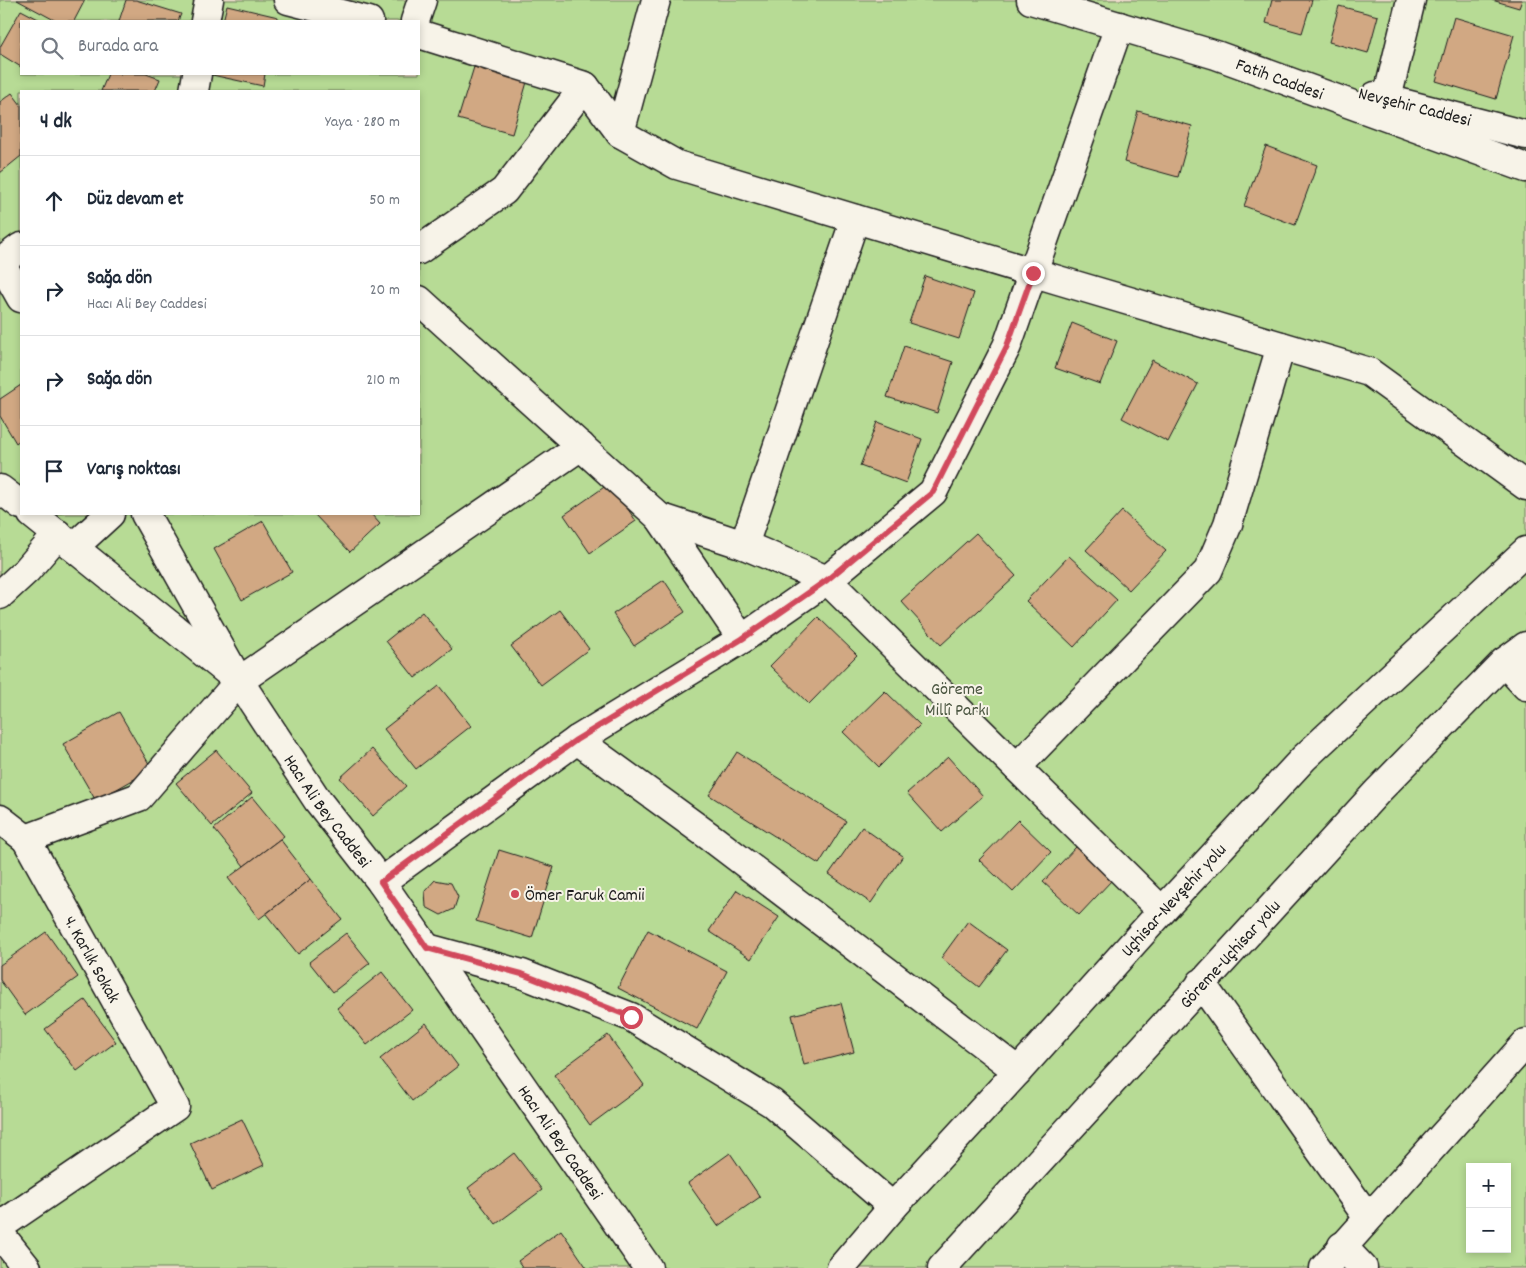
<!DOCTYPE html>
<html lang="tr">
<meta charset="utf-8">
<style>
:root{--surface:#fff;--page:#f2f2f3;--text:#1f2937;--muted:#747a83;--line:#e0e1e3}
body{margin:0;font-family:Dekko,sans-serif;background:var(--page);color:var(--text)}
.controls{position:absolute;right:15px;bottom:15px;display:grid;overflow:hidden;border-radius:0px;box-shadow:0 2px 8px #0003}
.controls button{width:45px;height:45px;display:grid;place-items:center;padding:0;border:0;border-bottom:1px solid var(--line);background:var(--surface);color:var(--text);font:25px sans-serif}
.stop{position:absolute;width:15px;height:15px;margin:-11px;border:4px solid #d1495b;border-radius:50%;background:#fff}
.stop.end{background:#d1495b;border-color:#fff;box-shadow:0 1px 5px #0008}
.list{margin:0;padding:0;list-style:none}
h2{display:flex;justify-content:space-between;align-items:center;height:65px;margin:0;padding:0 20px;font-size:21px}
h2 small{font-size:16px;font-weight:400;color:var(--muted)}
.list li{display:grid;grid-template-columns:32px 1fr auto;gap:15px;align-items:center;box-sizing:border-box;height:90px;padding:0 20px;border-top:1px solid var(--line)}
.list b{display:block;font-size:19px;white-space:nowrap}
.list p{margin:0;font-size:16px;white-space:nowrap;color:var(--muted)}
.list em{font-size:16px;font-style:normal;color:var(--muted)}
.icon{flex:none;width:28px;height:28px;fill:none;stroke:currentColor;stroke-width:2;stroke-linecap:round;stroke-linejoin:round}
.map{position:relative;flex:none;width:1526px;height:1268px;overflow:hidden}
.search{position:absolute;background:var(--surface);box-shadow:0 2px 8px #0003;left:20px;top:20px;width:400px;height:55px;display:flex;align-items:center;gap:12px;box-sizing:border-box;padding:0 18px;border-radius:0px;color:var(--muted);font-size:19px}
.panel{position:absolute;background:var(--surface);box-shadow:0 2px 8px #0003;left:20px;top:90px;width:400px;height:425px;border-radius:0px}
.map>svg:first-child{display:block}
.green{fill:#b7db95;stroke:#6a7c58;fill-rule:evenodd}
.building{fill:#d1a883;stroke:#1c1c1c}
.lines{fill:none;stroke-linecap:round;stroke-linejoin:round}
.minor-casing{stroke:#1c1c1c;stroke-width:31}
.tertiary-casing{stroke:#1c1c1c;stroke-width:31}
.secondary-casing{stroke:#1c1c1c;stroke-width:31}
.minor{stroke:#f7f3e8;stroke-width:28}
.tertiary{stroke:#f7f3e8;stroke-width:28}
.secondary{stroke:#f7f3e8;stroke-width:28}
.route{stroke:#d1495b;stroke-width:6}
.poi-dot{fill:#d1495b;stroke:#f7f3e8;stroke-width:2}
.labels{text-anchor:middle;stroke-width:4;stroke-linejoin:round;paint-order:stroke}
.street-label{font-size:18px;fill:#1c1c1c;stroke:#f7f3e8}
.park-label{font-size:18px;fill:#4a5540;stroke:#f7f3e8}
.poi-label{font-size:18px;fill:#1c1c1c;stroke:#f7f3e8;text-anchor:start}
</style>
<div class="map">
<svg width="1526" height="1268" viewBox="0 0 1526 1268">
<rect width="100%" height="100%" fill="#ecdcca"/>
<filter id="ink" filterUnits="userSpaceOnUse"><feTurbulence type="fractalNoise" baseFrequency=".02" numOctaves="2"/><feDisplacementMap in="SourceGraphic" scale="10" xChannelSelector="R" yChannelSelector="G"/><feConvolveMatrix kernelMatrix="1 2 1 2 8 2 1 2 1" color-interpolation-filters="sRGB"/></filter>
<g filter="url(#ink)">
<path class="green" d="M0,0h1526v1268h-1526zM21,21h398v53h-398zM21,91h398v423h-398zM1470,1167h37v82h-37z"/>
<g class="building">
<path d="M17,0h68l-11,21h-18z"/>
<path d="M126,0h10l45,14 -3,7h-59z"/>
<path d="M1272,0h40l-10,33 -36,-10z"/>
<path d="M1492,0h30l-3,8z"/>
<path d="M227,5l51,12 -1,4h-54z"/>
<path d="M1339,6l39,10 -10,37 -39,-11z"/>
<path d="M21,10l21,11h-21v46l-21,-13v-7z"/>
<path d="M1454,17l60,18 -18,64 -60,-18z"/>
<path d="M474,67l53,15 -15,52 -54,-15z"/>
<path d="M108,74h38l14,5 -5,12h-54z"/>
<path d="M212,74h53l-2,12 -51,-11z"/>
<path d="M12,93l9,12v51l-21,17v-71z"/>
<path d="M1138,111l54,15 -14,51 -54,-15z"/>
<path d="M1266,146l51,19 -22,60 -51,-19z"/>
<path d="M925,276l49,17 -15,46 -50,-16z"/>
<path d="M1072,323l45,18 -17,43 -45,-16z"/>
<path d="M904,346l49,16 -16,51 -50,-16z"/>
<path d="M1152,360l46,24 -30,58 -46,-24z"/>
<path d="M21,385v54l-5,4 -16,-27v-17z"/>
<path d="M877,422l45,17 -16,44 -46,-17z"/>
<path d="M610,483l26,38 -46,32 -26,-38z"/>
<path d="M1122,511l44,40 -37,39 -43,-40z"/>
<path d="M314,514h57l9,10 -30,28z"/>
<path d="M263,521l29,51 -50,28 -28,-51z"/>
<path d="M976,533l40,43 -75,69 -40,-44z"/>
<path d="M1069,556l48,44 -43,47 -48,-46z"/>
<path d="M664,580l21,32 -51,34 -21,-32z"/>
<path d="M560,610l29,39 -48,36 -30,-39z"/>
<path d="M422,612l30,37 -37,29 -29,-37z"/>
<path d="M818,617l39,38 -48,49 -39,-38z"/>
<path d="M439,686l32,40 -55,43 -32,-40z"/>
<path d="M885,691l35,34 -41,42 -36,-35z"/>
<path d="M119,712l33,57 -56,32 -33,-57z"/>
<path d="M372,749l34,37 -33,30 -33,-38z"/>
<path d="M216,750l36,43 -40,33 -36,-43z"/>
<path d="M737,752l109,69 -27,43 -110,-69z"/>
<path d="M948,757l35,39 -41,36 -35,-39z"/>
<path d="M252,797l32,39 -40,30 -30,-37z"/>
<path d="M1018,820l33,32 -38,40 -34,-32z"/>
<path d="M862,827l41,29 -32,47 -42,-29z"/>
<path d="M280,839l31,40 -52,40 -31,-41z"/>
<path d="M1076,847l36,33 -33,35 -36,-33z"/>
<path d="M499,850l55,17 -22,71 -56,-17z"/>
<path d="M311,879l31,40 -44,35 -32,-40z"/>
<path d="M435,880l16,3 7,14 -4,12 -13,6 -15,-8 -1,-16z"/>
<path d="M737,890l42,27 -28,42 -42,-28z"/>
<path d="M968,921l39,29 -28,37 -38,-29z"/>
<path d="M648,930l79,41 -30,58 -79,-41z"/>
<path d="M46,932l32,45 -53,38 -25,-35v-15z"/>
<path d="M346,933l24,30 -37,29 -24,-30z"/>
<path d="M382,972l30,38 -45,35 -30,-37z"/>
<path d="M85,1000l31,42 -39,29 -32,-42z"/>
<path d="M841,1003l13,49 -50,13 -12,-50z"/>
<path d="M426,1023l32,43 -46,35 -32,-42z"/>
<path d="M608,1035l36,50 -54,40 -36,-50z"/>
<path d="M242,1119l22,46 -52,25 -22,-47z"/>
<path d="M514,1153l28,37 -46,34 -28,-36z"/>
<path d="M730,1153l30,44 -42,29 -30,-43z"/>
<path d="M561,1230l26,38h-64l-5,-7z"/>
</g>
<g class="lines">
<defs>
<g id="minor">
<path d="M288,0l81,21"/>
<path d="M205,21l4,-21"/>
<path d="M415,21l7,-21"/>
<path d="M419,34l166,52 35,47 57,32 381,115 311,92 157,114"/>
<path d="M194,91l3,-17"/>
<path d="M1383,115l28,-115"/>
<path d="M620,133l36,-133"/>
<path d="M419,250l85,-59 81,-105"/>
<path d="M1,262l20,-15"/>
<path d="M419,300l240,217 85,28 83,35 335,331"/>
<path d="M0,489l21,16"/>
<path d="M32,514l207,167"/>
<path d="M659,517l83,122"/>
<path d="M744,545l111,-326"/>
<path d="M74,547l36,-33"/>
<path d="M0,595l27,-25 31,-36"/>
<path d="M1504,662l22,24"/>
<path d="M577,740l136,99 305,232"/>
<path d="M1017,767l191,-196 20,-47 53,-178"/>
<path id="s1" d="M0,819l26,20 149,268 -175,119"/>
<path d="M26,839l113,-42 100,-116 342,-235"/>
<path d="M381,882l196,-142 165,-101 85,-59 106,-88 74,-146 112,-320"/>
<path d="M427,948l95,26 109,43 141,86 121,104"/>
<path d="M1201,983l167,235"/>
<path d="M0,1234l27,34"/>
<path d="M1342,1246l21,22"/>
<path d="M1324,1268l202,-225"/>
</g>
<g id="tertiary">
<path id="s2" d="M1031,0l185,55 310,113"/>
<path d="M1375,96l151,39"/>
<path d="M0,261l21,37"/>
<path id="s3" d="M145,514l94,167 79,120 63,81 267,386"/>
</g>
<g id="secondary">
<path id="s4" d="M841,1268l52,-61 125,-136 144,-160 142,-153 222,-207"/>
<path id="s5" d="M942,1268l436,-477 126,-129 22,-16"/>
</g>
</defs>
<use href="#minor" class="minor-casing"/>
<use href="#tertiary" class="tertiary-casing"/>
<use href="#secondary" class="secondary-casing"/>
<use href="#minor" class="minor"/>
<use href="#tertiary" class="tertiary"/>
<use href="#secondary" class="secondary"/>
</g>
</g>
<g class="lines" filter="url(#ink)">
<path class="route" d="M631,1017l-109,-43 -95,-26 -46,-66 195,-142 166,-101 85,-59 106,-88 74,-146 26,-73"/>
</g>
<circle class="poi-dot" cx="515" cy="894" r="5"/>
<g class="labels">
<g class="street-label">
<text dy="6" stroke="none"><textPath href="#s2" startOffset="261">Fatih Caddesi</textPath></text>
<text transform="translate(1415 106) rotate(14)" y="6">Nevşehir Caddesi</text>
<text dy="6" stroke="none"><textPath href="#s3" startOffset="349">Hacı Ali Bey Caddesi</textPath></text>
<text dy="6" stroke="none"><textPath href="#s4" startOffset="496">Uçhisar-Nevşehir yolu</textPath></text>
<text dy="6" stroke="none"><textPath href="#s5" startOffset="426">Göreme-Uçhisar yolu</textPath></text>
<text dy="6" stroke="none"><textPath href="#s1" startOffset="170">4. Karlık Sokak</textPath></text>
<text dy="6" stroke="none"><textPath href="#s3" startOffset="754">Hacı Ali Bey Caddesi</textPath></text>
</g>
<g class="park-label">
<text x="957" y="694">Göreme<tspan x="957" dy="21">Millî Parkı</tspan></text>
</g>
<g class="poi-label">
<text x="525" y="900">Ömer Faruk Camii</text>
</g>
</g>
</svg>
<div class="controls">
<button>+</button>
<button>−</button>
</div>
<div class="stop" style="left:631px;top:1017px"></div>
<div class="stop end" style="left:1033px;top:273px"></div>
<div class="search"><svg class="icon" aria-label="search" viewBox="0 0 24 24"><circle cx="10" cy="10" r="6"/><path d="M15 15l6 6"/></svg>Burada ara</div>
<section class="panel">
<h2>4 dk<small>Yaya · 280 m</small></h2>
<ul class="list">
<li><svg class="icon" aria-label="ahead" viewBox="0 0 24 24"><path d="M12 20V5M6 11l6-6 6 6"/></svg><div><b>Düz devam et</b></div><em>50 m</em></li>
<li><svg class="icon" aria-label="right" viewBox="0 0 24 24"><path d="M7 20v-9h11M14 6l5 5-5 5"/></svg><div><b>Sağa dön</b><p>Hacı Ali Bey Caddesi</p></div><em>20 m</em></li>
<li><svg class="icon" aria-label="right" viewBox="0 0 24 24"><path d="M7 20v-9h11M14 6l5 5-5 5"/></svg><div><b>Sağa dön</b></div><em>210 m</em></li>
<li><svg class="icon" aria-label="arrive" viewBox="0 0 24 24"><path d="M6 21V4h12l-3 4 3 4H6"/></svg><div><b>Varış noktası</b></div></li>
</ul>
</section>
</div>
